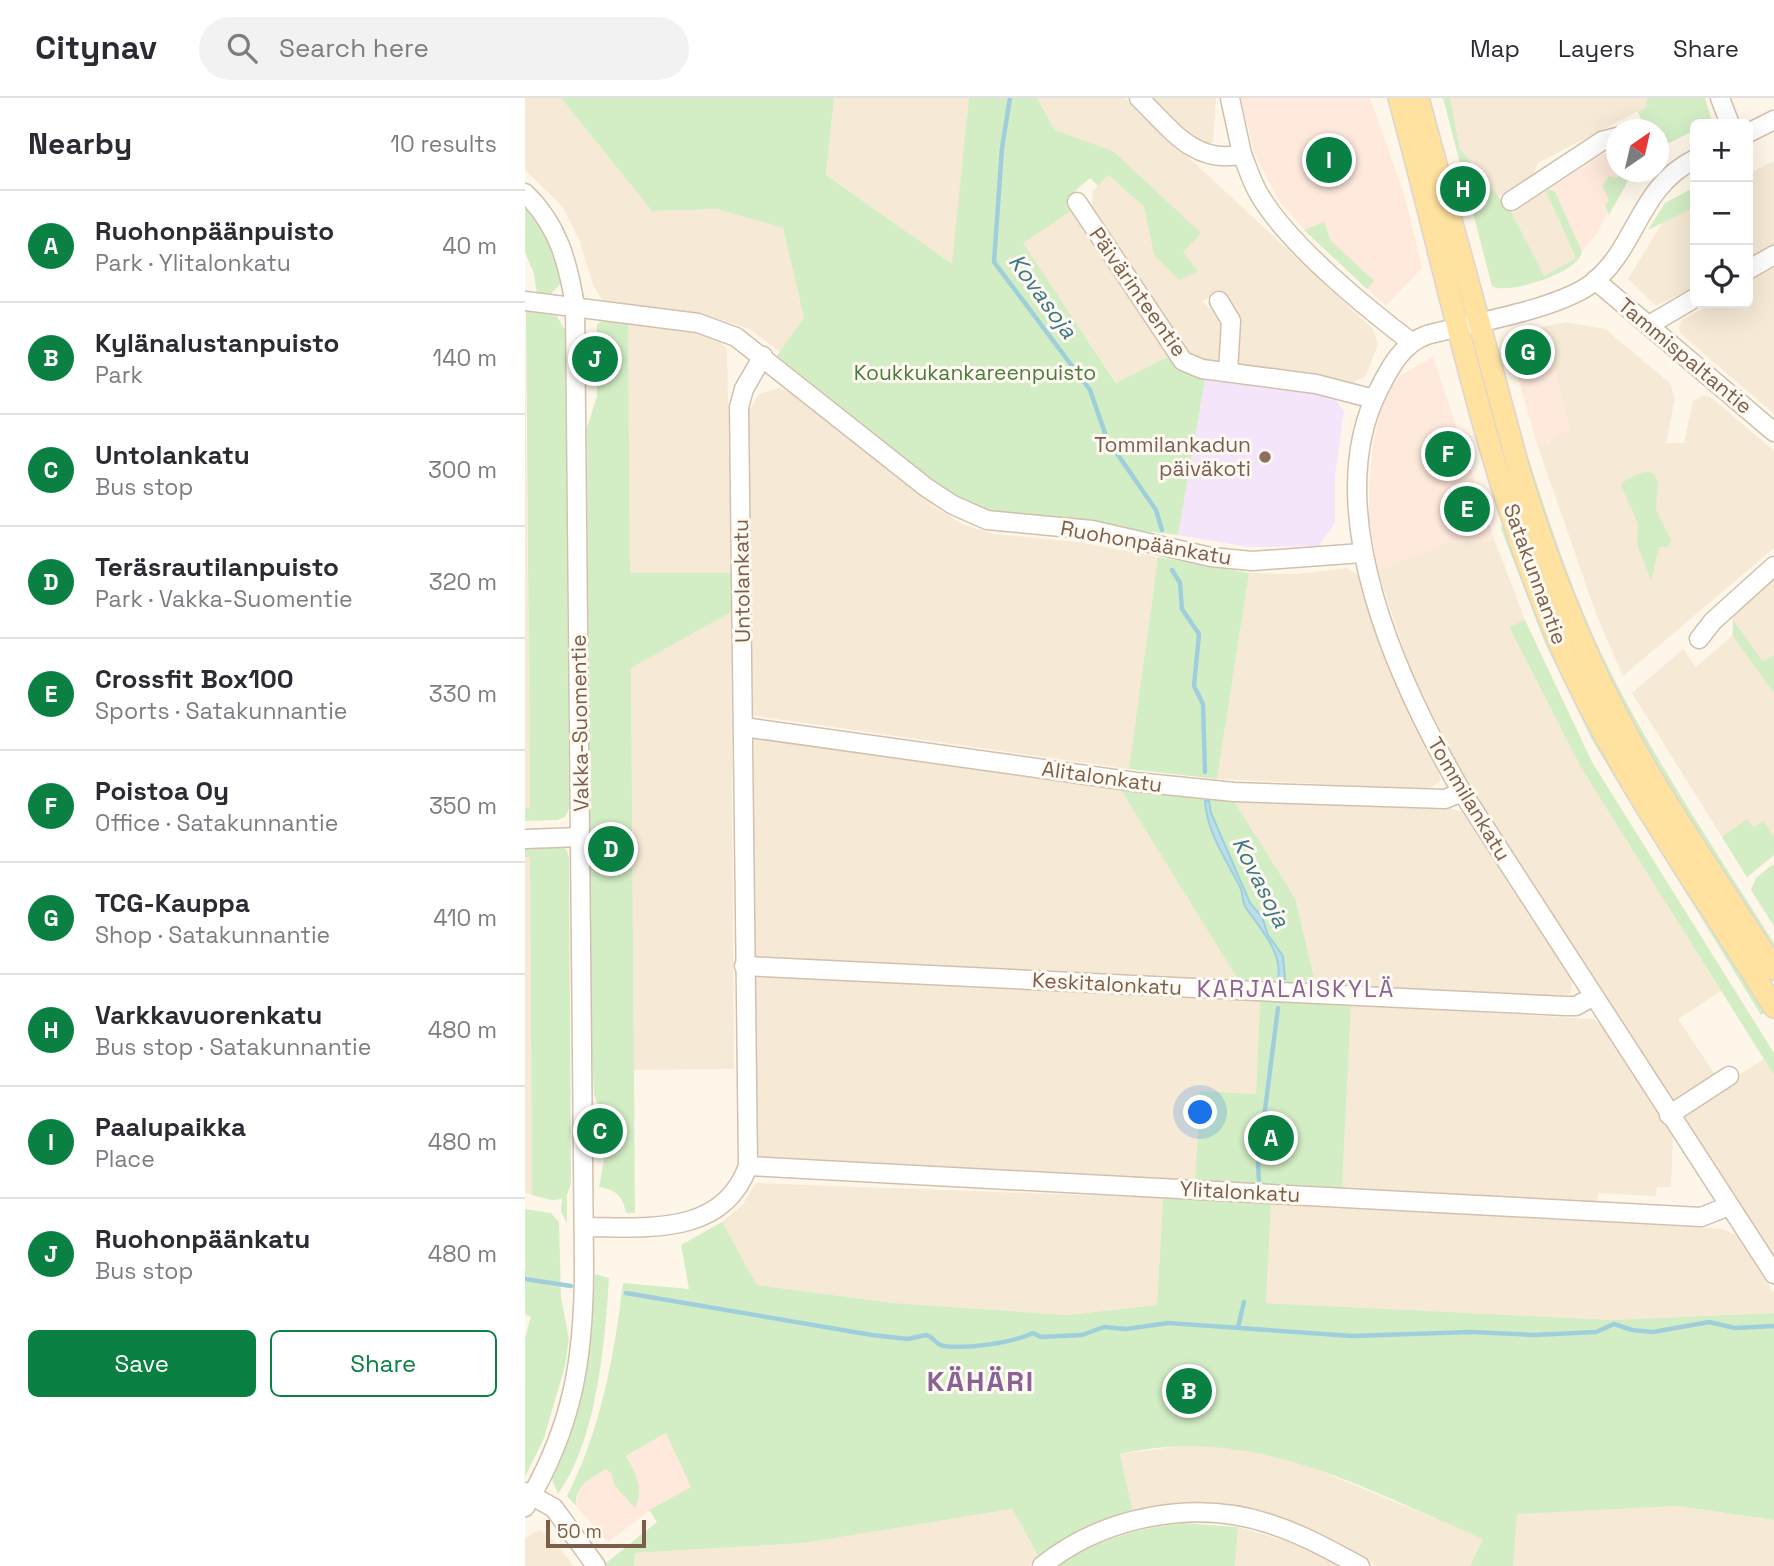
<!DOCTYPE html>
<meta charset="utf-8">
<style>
:root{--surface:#fff;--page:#f2f2f3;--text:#2b2b33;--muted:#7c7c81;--line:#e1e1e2;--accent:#0b8043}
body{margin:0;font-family:"Space Grotesk",sans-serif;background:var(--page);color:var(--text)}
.controls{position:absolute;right:21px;top:21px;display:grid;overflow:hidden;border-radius:10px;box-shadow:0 7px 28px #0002}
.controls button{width:63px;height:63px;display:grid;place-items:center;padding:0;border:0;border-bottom:2px solid var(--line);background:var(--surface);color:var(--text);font:35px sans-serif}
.compass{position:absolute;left:1081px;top:21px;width:63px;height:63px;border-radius:50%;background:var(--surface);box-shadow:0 7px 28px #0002;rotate:34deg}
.scale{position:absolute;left:21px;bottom:18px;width:100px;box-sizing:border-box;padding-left:7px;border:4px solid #7b5f4a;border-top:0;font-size:19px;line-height:24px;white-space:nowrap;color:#7b5f4a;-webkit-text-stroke:5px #fffaf1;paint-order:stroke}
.you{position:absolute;left:676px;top:1015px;width:24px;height:24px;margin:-18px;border:5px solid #fff;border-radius:50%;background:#1a73e8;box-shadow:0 0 0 10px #1a73e833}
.badge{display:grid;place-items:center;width:46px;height:46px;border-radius:50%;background:var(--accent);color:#fff;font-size:23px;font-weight:700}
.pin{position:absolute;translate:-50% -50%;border:4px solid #fff;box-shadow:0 2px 7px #0006}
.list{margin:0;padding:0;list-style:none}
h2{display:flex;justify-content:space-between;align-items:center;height:91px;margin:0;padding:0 28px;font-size:30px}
h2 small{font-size:23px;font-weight:400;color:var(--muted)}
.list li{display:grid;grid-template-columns:46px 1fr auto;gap:21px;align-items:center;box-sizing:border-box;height:112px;padding:0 28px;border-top:2px solid var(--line)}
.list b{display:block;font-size:26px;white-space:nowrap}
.list p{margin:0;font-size:23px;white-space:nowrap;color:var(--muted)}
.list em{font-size:23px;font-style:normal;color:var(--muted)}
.actions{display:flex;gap:14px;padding:21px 28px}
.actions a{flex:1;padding:16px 0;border:2px solid var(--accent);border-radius:10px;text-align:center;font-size:24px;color:var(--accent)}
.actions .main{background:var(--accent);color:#fff}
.icon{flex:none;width:38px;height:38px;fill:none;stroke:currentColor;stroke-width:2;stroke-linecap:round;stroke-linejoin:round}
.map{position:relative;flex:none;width:1249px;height:1468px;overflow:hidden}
header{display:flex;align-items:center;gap:42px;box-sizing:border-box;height:98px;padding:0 35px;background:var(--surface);border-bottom:2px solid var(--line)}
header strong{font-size:33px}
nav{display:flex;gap:38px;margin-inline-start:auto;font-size:24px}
.search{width:490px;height:63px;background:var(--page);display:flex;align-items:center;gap:18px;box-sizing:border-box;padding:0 24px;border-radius:38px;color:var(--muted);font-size:26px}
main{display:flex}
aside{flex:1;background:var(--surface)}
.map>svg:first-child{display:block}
.residential{fill:#f6ead6}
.commercial{fill:#fee9dc}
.education{fill:#f4e5fb}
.green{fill:#d3edc5}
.water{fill:#bbdfea;stroke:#a0cfdc;stroke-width:2}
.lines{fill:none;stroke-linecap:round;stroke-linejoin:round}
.stream{stroke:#a0cfdc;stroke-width:4.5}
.minor-casing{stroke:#d2c0ad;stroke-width:21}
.major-casing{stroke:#ddd5d0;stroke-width:24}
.minor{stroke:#fff;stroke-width:18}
.major{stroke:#ffe29f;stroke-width:21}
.education-dot{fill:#8d6e63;stroke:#fffaf1;stroke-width:2.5}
.labels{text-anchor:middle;stroke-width:6;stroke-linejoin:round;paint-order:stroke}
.street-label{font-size:21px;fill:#7b5f4a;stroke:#fffaf1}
.park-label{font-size:21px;fill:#4c7b3e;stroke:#fffaf1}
.education-label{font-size:21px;fill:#785e54;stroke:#fffaf1;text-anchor:end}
.water-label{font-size:23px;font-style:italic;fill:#3f7788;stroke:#fffaf1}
.neighbourhood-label{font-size:23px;letter-spacing:2px;fill:#896297;stroke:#fffaf1}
.district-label{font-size:28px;font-weight:bold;letter-spacing:2px;fill:#896297;stroke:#fffaf1}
</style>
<header>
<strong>Citynav</strong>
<div class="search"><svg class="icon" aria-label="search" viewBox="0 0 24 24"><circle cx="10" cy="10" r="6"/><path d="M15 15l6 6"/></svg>Search here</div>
<nav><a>Map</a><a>Layers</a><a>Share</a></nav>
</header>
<main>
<aside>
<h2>Nearby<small>10 results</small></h2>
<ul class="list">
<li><span class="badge">A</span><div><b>Ruohonpäänpuisto</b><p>Park · Ylitalonkatu</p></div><em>40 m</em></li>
<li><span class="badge">B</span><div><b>Kylänalustanpuisto</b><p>Park</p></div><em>140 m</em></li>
<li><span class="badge">C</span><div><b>Untolankatu</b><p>Bus stop</p></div><em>300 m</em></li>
<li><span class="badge">D</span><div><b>Teräsrautilanpuisto</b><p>Park · Vakka-Suomentie</p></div><em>320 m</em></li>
<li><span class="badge">E</span><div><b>Crossfit Box100</b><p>Sports · Satakunnantie</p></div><em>330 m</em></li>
<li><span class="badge">F</span><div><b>Poistoa Oy</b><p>Office · Satakunnantie</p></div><em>350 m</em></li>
<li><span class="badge">G</span><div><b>TCG-Kauppa</b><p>Shop · Satakunnantie</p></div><em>410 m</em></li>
<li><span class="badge">H</span><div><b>Varkkavuorenkatu</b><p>Bus stop · Satakunnantie</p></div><em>480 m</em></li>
<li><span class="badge">I</span><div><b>Paalupaikka</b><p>Place</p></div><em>480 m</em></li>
<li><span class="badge">J</span><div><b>Ruohonpäänkatu</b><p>Bus stop</p></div><em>480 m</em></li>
</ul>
<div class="actions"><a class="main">Save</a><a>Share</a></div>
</aside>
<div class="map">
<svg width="1249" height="1468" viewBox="0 0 1249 1468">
<rect width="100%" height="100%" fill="#fef7e9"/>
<g class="residential">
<path d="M0,0h36l91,113 65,-2 66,19 21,90 -24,34 -30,-23 -38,-12 -108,-14 -11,-18 -14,-46 -17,-33 -37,-36z"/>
<path d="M309,0h135l-16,167 -127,-90z"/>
<path d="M512,0h88l248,231 5,15 -12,32 -15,7 -113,-15 -2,-49 -15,-28 -19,10 23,23 -3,42 -15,-2 -28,-17 -88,-131 2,-25 14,-16 37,32 10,48 29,-3 17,-19 -87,-82 -58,-21z"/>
<path d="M626,0h65l-3,45 -12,2z"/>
<path d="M925,0h197l-1,9 -108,56 -8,17 -32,17 -38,-48z"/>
<path d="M1249,63v87l-26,13v-87z"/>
<path d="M1021,93l30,67 -32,18 -32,-63z"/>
<path d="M1170,102v87l-39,19 -28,-27 39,-64z"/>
<path d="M549,111l96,147 -53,27 -95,-140z"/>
<path d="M1249,169v147l-94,-81 -1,-7 3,-6 30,-17h36v-21z"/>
<path d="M0,213l5,498h-5z"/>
<path d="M1041,224l39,7 65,54 5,15 -9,45h18l9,-42 10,-6 9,3 62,53v97l-151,128 -25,-57 -61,-175h12l8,-63 -14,-54z"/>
<path d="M103,226l85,11 14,14 4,224h-101z"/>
<path d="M254,290l12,4 145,116 28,17 31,9 84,8 79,15 -29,212 -374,-53 -5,-6 -2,-297 11,-19z"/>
<path d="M970,443l30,79 -16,7 74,144 138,220 -43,28 44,66 42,-26 10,16v185l-310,-482 -54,-109 -32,-98 66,-28z"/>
<path d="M822,470l14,9 32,99 46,95 1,11 -12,7 -211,-10 32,-206 47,1z"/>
<path d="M1249,481v276l-27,22 -115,-184 51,-44 13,18 36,-31 1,-22z"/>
<path d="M206,514l3,457 -100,1 -3,-402z"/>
<path d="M229,639l365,50 121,195 -486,-26z"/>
<path d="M707,700l218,10 12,4 110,167 -1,14 -10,4 -245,-12 -21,-87z"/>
<path d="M0,759h5l2,338 -7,-2z"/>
<path d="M235,878l500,25 -4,93 -56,-3 -5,91 -435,-25 -5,-3 -1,-176z"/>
<path d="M826,907l243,14 9,8 70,110 -2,50h-14l-1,9 -58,-3v10l-256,-14z"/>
<path d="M231,1085l407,15 -6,107 -89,10 -175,-12 -136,-18 -35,-63 21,-18z"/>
<path d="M746,1106l453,25 13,7 37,57v20l-162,7 -346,-17z"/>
<path d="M664,1347l53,3 52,12 190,79 -14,27h-93l-78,-39 -166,-14 -13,-59z"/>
<path d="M1154,1408l95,14v46h-261l3,-52z"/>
<path d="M487,1411l27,48 -10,9h-395l1,-13 169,-10z"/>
<path d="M713,1429l54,16 46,23h-103z"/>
<path d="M14,1432l9,4 26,32h-49v-28z"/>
</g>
<g class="commercial">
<path d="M716,0h129l35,99 17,71 -36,38 -79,-73 -27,-31 -25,-47z"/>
<path d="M1091,48l1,26h14l-36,64 -19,22 -30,-67z"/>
<path d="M1018,229l28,102 -23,12 1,3h-12l-28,-98 7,-11z"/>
<path d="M908,259l62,184 -51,2 -66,28 -9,-53v-32l4,-42 8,-36 9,-20 11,-13z"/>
<path d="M141,1335l25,54 -39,22 -44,33 -32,-36 2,-15 12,-13z"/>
</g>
<path class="education" d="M680,282l128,16 11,15 -9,66v46l-16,23 -71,1 -70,-12z"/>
<g class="green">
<path d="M36,0h273l-8,77 126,89 17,-166h68l18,32 58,21 88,82 -18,19 15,19 -19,9 -25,-25 -10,-48 -36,-32 -10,11 -8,-8 -23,20 7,11 -51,34 93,140 54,-27 16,16 19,8 -27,155 -182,-21 -26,-9 -28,-16 -166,-132 28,-39 -21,-90 -66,-19 -65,2z"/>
<path d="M918,0h7l10,51 52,64 32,63 32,-18 -30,-67 3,-2 6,3 27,60c-2,20 -75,44 -90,34z"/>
<path d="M1122,0h58l7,23 -17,3v6l-36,18v-18l-14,-1 -7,-17 8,-5z"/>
<path d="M1096,74h12l-24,43 -4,-10 4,-5 -7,-14 7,-10 8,2z"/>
<path d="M1170,89v20l-47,23 17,-27z"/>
<path d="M0,107c19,20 38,50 35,79l-11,12 -12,-2 -3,-20 -9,-22z"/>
<path d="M799,124l7,19 43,40 -7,8 -63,-59z"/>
<path d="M1,213l31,5 8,14 4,479 -4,8 -8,3 -32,1v-12l5,-1z"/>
<path d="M78,223l25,3 2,249h101v39l-100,56 4,545h-9c-3,-17 -10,-23 -27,-26l6,-32 -4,-42 -7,-19 -3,-63 -4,-603 10,-32v-72z"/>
<path d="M1004,362c24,74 49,149 85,219 47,91 105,177 160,264v7l-116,-177 -77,-150 -55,-162z"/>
<path d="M1119,374l9,1 5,10 -2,26 15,32 -3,6h-9l-8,34 -14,-37 1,-20 -17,-39 6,-6z"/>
<path d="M975,428l8,4 261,481 -8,4 -169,-275 -47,-97z"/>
<path d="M633,459l91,16 -32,206 -88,-10z"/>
<path d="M1000,522l67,142 182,291v22l-191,-304 -74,-144z"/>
<path d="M1208,522l30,42 11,-7v38l-41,-57z"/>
<path d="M594,689l113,11 63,100 21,87 -77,-4z"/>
<path d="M1222,721l7,8 9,-6 11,15v19l-27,22 -25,-40z"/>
<path d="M34,748l7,3 3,8 2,327 -4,11v29l-6,-13 1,-12 -11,1 -19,-5 -2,-338h-5v-10z"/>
<path d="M1248,766l1,3v59l-23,-36 5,-12z"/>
<path d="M735,903l91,4 -9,184 -147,-7 5,-91 56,3z"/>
<path d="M638,1100l108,6 -5,99 346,17 162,-7v207l-95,-14 -162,8 -4,52h-43l13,-27c-121,-51 -227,-115 -363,-85l13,58 -50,16 -44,29 -27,-48 -208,34 -169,10 -1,13h-27l-1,-3 51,-41 -8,-12 42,-23 -25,-54 -40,23c10,17 18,33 9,52l-20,-22 -4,-13 -5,-4c-15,9 -32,17 -30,37l-9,-10c34,-67 47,-139 56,-213l66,6 -8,-44 41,-23 35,63 136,18 175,12 89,-10z"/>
<path d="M0,1111l26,4 8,9 2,75 8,42 -4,27 -21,72 -19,39v-139l6,-21 -6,-3z"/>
<path d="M70,1176l14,4c-4,65 -12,162 -51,216l-6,-15c33,-69 38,-130 43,-205z"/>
<path d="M656,1425l57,4 -3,39h-177c37,-26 79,-37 123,-43z"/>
</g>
<path class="water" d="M680,703h4l2,12 39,90 12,14 6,18 15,21 2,23h-7c5,-26 -18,-51 -32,-71 -4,-6 -3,-15 -6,-21 -14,-28 -33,-54 -35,-86z"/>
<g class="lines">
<g class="stream">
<path d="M485,0l-8,50 -8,114 96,128 17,49 49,71 6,20"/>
<path d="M647,472l8,13 2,26 17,25 -5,52 9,18 2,68"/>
<path d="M734,1082l-1,-15 20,-157"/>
<path d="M0,1181l46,7"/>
<path d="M101,1195l246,42 36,4 18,-4c8,2 10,10 18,11 23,3 69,-3 89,-13l8,4 41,-2 22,-8 22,2 42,-6 184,13 119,-4 63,3 62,-3 18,-8 18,6 21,2 56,-10 26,6 39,-2"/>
<path d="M713,1229l6,-25"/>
</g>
<defs>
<g id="minor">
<path d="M614,0c31,30 56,68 103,56 6,15 11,32 20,45 30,48 103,108 149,143"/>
<path d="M705,0l12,56"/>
<path d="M1195,0l10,26"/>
<path d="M1223,35l26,-13"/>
<path d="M1170,61c-56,28 -57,85 -100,122 -33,28 -124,42 -168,54 -24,8 -37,32 -48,54 -62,121 21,297 83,403l312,482"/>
<path d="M0,95c33,32 43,69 50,113l9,961c0,92 -11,160 -59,240"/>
<path d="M986,103l91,-60 15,-4"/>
<path d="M552,104l106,159 19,8 114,15 58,15"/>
<path d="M1223,172l26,-15"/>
<path d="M1070,182l179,152"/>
<path d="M0,203l173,22 38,14 191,151 26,17 34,15 105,10 119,27 41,4 110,-8"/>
<path d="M694,203l12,20 -3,51"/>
<path d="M1124,227l46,-27"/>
<path d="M1174,541l14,-18 61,-55"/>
<path d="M219,629l392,55 98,10 211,7 17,-7"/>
<path d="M0,741l56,-2"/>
<path d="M219,868l821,40h11l18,-10"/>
<path d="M1144,1017l60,-39"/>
<path d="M223,1068l953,51 28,-11"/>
<path d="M59,1129c61,0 139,10 164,-61l-9,-759 5,-18 19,-33"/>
<path d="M0,1394l29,16 42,58"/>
<path d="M517,1468c60,-49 151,-67 225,-43 33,10 63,27 93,43"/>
</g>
<g id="major">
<path d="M874,0c51,185 86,377 164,553 56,126 138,239 211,356"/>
<path d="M893,0l102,375c28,91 62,178 107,261 43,80 99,158 147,235"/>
</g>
</defs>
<use href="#minor" class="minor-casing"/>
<use href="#major" class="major-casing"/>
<use href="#minor" class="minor"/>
<use href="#major" class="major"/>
</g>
<circle class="education-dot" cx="740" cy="359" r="7"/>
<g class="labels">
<g class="street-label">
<text transform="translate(613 194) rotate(55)" y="7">Päivärinteentie</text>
<text transform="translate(1160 258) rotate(40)" y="7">Tammispaltantie</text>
<text transform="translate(621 445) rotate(10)" y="7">Ruohonpäänkatu</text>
<text transform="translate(1010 476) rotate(70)" y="7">Satakunnantie</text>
<text transform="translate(217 483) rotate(-91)" y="7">Untolankatu</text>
<text transform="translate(55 625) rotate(-91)" y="7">Vakka-Suomentie</text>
<text transform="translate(577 679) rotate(8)" y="7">Alitalonkatu</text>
<text transform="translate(944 701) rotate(59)" y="7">Tommilankatu</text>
<text transform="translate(582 886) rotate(3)" y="7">Keskitalonkatu</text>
<text transform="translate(715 1094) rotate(3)" y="7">Ylitalonkatu</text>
</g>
<g class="park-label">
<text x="450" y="282">Koukkukankareenpuisto</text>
</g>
<g class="education-label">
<text x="726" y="354">Tommilankadun<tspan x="726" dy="24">päiväkoti</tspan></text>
</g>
<g class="water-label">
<text transform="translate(518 198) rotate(54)" y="8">Kovasoja</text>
<text transform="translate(736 784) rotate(63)" y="8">Kovasoja</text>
</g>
<g class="neighbourhood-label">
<text x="771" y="899">KARJALAISKYLÄ</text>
</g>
<g class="district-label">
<text x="456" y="1293">KÄHÄRI</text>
</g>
</g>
</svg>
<div class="controls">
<button>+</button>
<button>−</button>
<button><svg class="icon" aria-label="locate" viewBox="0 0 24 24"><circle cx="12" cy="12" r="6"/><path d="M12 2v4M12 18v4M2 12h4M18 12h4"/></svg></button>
</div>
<svg class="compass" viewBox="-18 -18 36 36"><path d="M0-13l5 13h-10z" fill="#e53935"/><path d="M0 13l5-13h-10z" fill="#7c7c81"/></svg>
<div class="scale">50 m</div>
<div class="you"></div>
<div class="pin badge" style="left:746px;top:1040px">A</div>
<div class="pin badge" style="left:664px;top:1293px">B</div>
<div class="pin badge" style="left:75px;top:1033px">C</div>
<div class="pin badge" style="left:86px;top:751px">D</div>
<div class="pin badge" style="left:942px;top:411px">E</div>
<div class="pin badge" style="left:923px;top:356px">F</div>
<div class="pin badge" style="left:1003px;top:254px">G</div>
<div class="pin badge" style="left:938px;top:91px">H</div>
<div class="pin badge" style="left:804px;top:62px">I</div>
<div class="pin badge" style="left:70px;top:261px">J</div>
</div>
</main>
